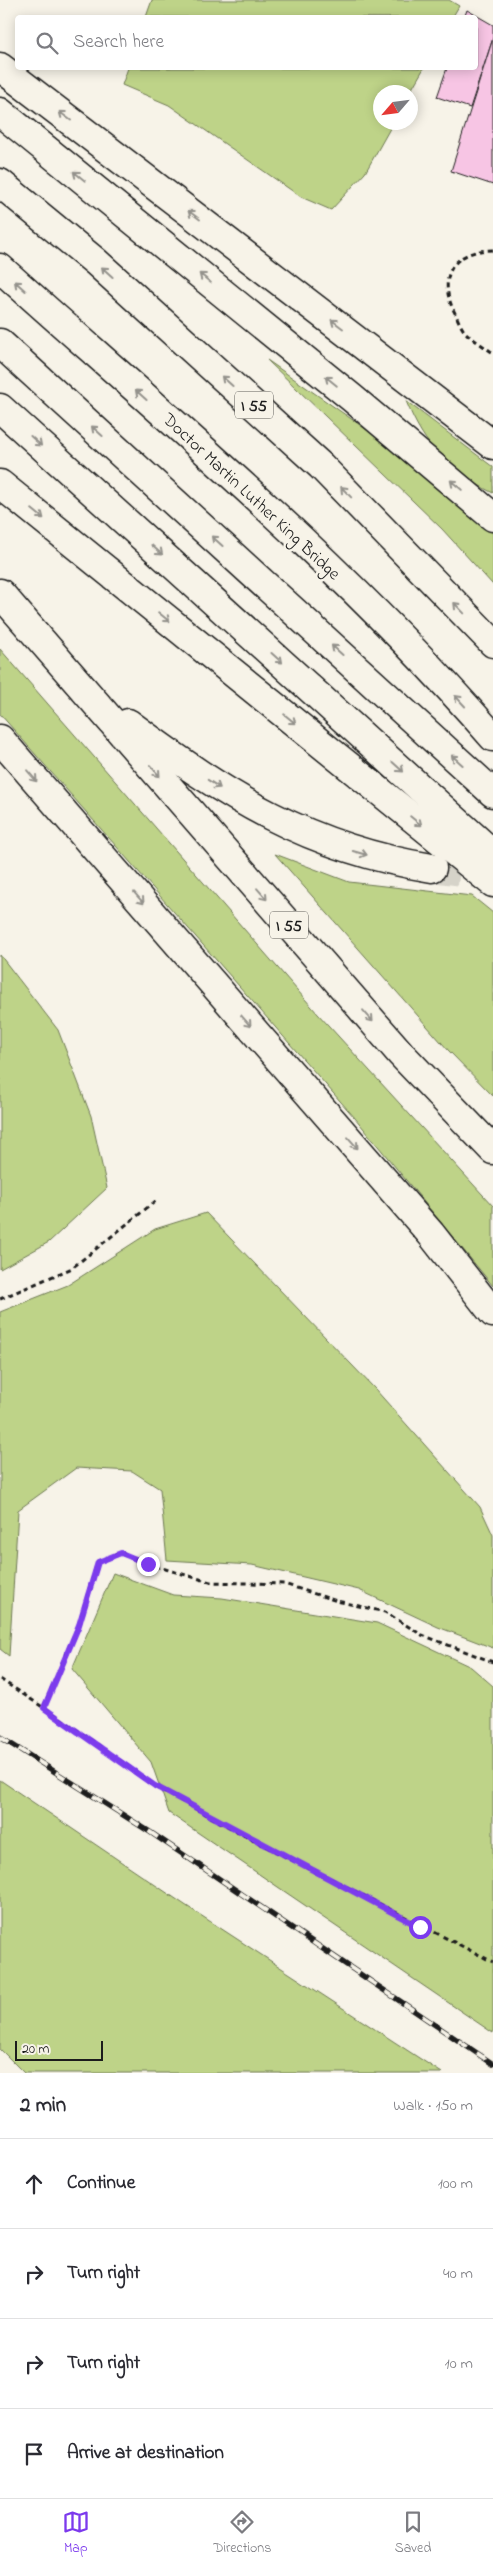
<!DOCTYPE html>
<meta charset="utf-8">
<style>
:root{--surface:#fff;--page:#f7f7f7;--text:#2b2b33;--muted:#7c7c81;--line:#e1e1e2;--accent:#7c3aed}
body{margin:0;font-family:"Indie Flower",sans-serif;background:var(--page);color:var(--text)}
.compass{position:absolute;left:373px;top:85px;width:45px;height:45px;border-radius:50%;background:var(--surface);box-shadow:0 2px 12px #0003;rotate:242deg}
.scale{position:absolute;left:15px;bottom:12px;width:88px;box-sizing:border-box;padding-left:5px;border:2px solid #1c1c1c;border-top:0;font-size:14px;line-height:18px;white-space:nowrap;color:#1c1c1c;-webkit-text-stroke:4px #f7f3e8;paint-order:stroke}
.stop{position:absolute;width:15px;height:15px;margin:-11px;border:4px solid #7c3aed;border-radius:50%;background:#fff}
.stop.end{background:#7c3aed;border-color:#fff;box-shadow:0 1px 5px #0008}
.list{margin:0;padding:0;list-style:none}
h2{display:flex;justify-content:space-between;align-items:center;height:65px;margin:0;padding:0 20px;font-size:21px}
h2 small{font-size:16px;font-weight:400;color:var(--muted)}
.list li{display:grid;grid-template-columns:32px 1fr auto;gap:15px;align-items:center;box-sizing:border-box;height:90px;padding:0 20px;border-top:1px solid var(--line)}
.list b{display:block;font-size:19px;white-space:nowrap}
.list em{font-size:16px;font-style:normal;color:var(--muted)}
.icon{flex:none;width:28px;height:28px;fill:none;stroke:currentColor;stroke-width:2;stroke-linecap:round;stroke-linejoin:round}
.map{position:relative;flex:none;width:493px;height:2073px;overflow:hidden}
.search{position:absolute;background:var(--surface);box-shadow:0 2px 12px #0003;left:15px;right:15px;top:15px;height:55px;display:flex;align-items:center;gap:12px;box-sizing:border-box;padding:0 18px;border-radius:5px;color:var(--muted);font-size:19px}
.sheet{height:425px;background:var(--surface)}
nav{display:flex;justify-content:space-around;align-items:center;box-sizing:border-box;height:70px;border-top:1px solid var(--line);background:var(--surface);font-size:14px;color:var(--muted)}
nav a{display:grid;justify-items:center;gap:2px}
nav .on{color:var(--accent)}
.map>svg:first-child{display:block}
.green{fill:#bed388;stroke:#6d7852}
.building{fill:#f7c5e4;stroke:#1c1c1c}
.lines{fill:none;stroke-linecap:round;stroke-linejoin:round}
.motorway-tunnel{stroke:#d6d3c9;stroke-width:28;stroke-dasharray:28 14;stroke-linecap:butt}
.primary-casing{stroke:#1c1c1c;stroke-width:31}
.motorway-casing{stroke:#1c1c1c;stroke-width:31}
.path{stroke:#1c1c1c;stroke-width:3;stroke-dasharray:5 4;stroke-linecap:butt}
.primary{stroke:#f7f3e8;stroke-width:28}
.motorway{stroke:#f7f3e8;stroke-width:28}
.rail-casing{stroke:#1c1c1c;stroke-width:5.5}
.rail{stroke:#f7f3e8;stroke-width:4;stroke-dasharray:11;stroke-linecap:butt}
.oneway{stroke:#94928c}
.route{stroke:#7c3aed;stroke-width:6}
.labels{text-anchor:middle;stroke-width:5;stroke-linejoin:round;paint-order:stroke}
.shield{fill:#f7f3e8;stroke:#5e5c59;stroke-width:1}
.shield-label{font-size:16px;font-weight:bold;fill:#1c1c1c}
.street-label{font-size:18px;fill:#1c1c1c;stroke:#f7f3e8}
</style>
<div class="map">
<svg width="493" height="2073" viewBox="0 0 493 2073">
<rect width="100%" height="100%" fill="#f7f3e8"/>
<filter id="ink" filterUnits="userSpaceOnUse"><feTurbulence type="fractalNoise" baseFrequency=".02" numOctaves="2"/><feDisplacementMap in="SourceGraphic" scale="10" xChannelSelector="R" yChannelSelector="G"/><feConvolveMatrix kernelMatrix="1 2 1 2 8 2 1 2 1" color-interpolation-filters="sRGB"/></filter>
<g filter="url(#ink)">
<g class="green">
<path d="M152,0h297l10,6 -7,12 -306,-1z"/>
<path d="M128,68h296l-14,24h-30v30l13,1 -28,50 -34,37 -30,-13 -132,-92 -47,-20z"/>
<path d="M267,360l123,86 103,87v52l-51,-56z"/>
<path d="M406,401l87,66v26c-45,-23 -68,-45 -87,-92z"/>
<path d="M0,649l318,365 175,192v80l-138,-168 -355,-404z"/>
<path d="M275,854l74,28 123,14 21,17v183l-44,-45z"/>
<path d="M0,955l58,75 33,86 16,72 -58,54 -49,27z"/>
<path d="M206,1213l169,176 105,118 13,28v113l-55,-21 -79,-37 -107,-25 -85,-5 -7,-71 -28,-18 -56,-3 -58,42 -9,146 -9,-7v-337l68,-27 87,-56z"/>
<path d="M113,1573l60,22 49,3 155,25 94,44 22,19v347l-324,-220 -18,-51 -79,-93z"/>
<path d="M0,1780l185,125 257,168h-418l-24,-24z"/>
</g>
<g class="building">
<path d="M467,10l26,15v13l-23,70 -33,-11 10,-29h29v-50h-12z"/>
<path d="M493,38v147l-42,-14z"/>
</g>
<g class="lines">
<path class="motorway-tunnel" d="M432,868l60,8"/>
<defs>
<g id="primary">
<path d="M0,268c168,151 344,298 493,469"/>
<path d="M0,484l493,399"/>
</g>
<g id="motorway">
<path d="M0,67l493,378"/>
<path d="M0,112l352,286 141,119"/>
<path d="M0,183l96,79 225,204 172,177"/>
<path d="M0,343l493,450"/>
<path d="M0,408l493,446"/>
<path d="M0,593l401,461 92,96"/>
<path d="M128,723c100,74 179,125 304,145"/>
<path d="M0,739l431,495 62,79"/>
</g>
</defs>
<use href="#primary" class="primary-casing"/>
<use href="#motorway" class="motorway-casing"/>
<g class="path">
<path d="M493,250c-42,0 -57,29 -37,65 2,5 5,12 9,17 8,8 19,14 28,21"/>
<path d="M0,1299l72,-31 85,-68"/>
<path d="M0,1679l61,40 94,67 91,50 247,126"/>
<path d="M44,1707l35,-82 19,-63 23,-9 27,11 62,18 74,2 53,17 48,11 37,23 71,27"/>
</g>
<use href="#primary" class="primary"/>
<use href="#motorway" class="motorway"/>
<defs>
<path id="rail" d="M0,1737l150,95 343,232"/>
</defs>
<use href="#rail" class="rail-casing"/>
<use href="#rail" class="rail"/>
</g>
<defs><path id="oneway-shaft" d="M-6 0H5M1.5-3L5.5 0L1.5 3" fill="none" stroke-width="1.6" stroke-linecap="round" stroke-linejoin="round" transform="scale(1.25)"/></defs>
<g class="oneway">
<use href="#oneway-shaft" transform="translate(65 116) rotate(-143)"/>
<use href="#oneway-shaft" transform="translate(79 176) rotate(-141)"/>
<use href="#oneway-shaft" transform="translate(194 215) rotate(-143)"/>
<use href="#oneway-shaft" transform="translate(107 272) rotate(-138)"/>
<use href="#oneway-shaft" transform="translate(205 278) rotate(-141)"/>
<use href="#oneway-shaft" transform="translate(20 286) rotate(-138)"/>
<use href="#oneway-shaft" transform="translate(337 324) rotate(-143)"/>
<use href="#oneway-shaft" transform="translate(227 381) rotate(-138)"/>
<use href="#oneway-shaft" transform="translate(331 381) rotate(-141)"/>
<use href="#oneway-shaft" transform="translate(141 395) rotate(-138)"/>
<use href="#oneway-shaft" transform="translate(97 431) rotate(-138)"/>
<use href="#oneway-shaft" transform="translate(36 441) rotate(42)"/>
<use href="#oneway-shaft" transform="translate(456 485) rotate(-140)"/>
<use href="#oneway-shaft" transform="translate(346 492) rotate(-134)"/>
<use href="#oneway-shaft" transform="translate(38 514) rotate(39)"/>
<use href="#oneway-shaft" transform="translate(217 541) rotate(-138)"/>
<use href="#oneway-shaft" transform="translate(157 550) rotate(42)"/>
<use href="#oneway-shaft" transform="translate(459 608) rotate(-134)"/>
<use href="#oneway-shaft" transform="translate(164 617) rotate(39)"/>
<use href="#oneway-shaft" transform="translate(337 650) rotate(-138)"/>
<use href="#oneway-shaft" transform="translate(277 658) rotate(42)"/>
<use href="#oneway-shaft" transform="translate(460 701) rotate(-133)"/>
<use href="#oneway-shaft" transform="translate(290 719) rotate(39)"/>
<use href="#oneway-shaft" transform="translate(457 760) rotate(-138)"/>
<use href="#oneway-shaft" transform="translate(398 767) rotate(42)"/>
<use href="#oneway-shaft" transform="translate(155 771) rotate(49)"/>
<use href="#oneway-shaft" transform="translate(32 776) rotate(49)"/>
<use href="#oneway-shaft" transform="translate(214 784) rotate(33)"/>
<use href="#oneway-shaft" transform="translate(416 821) rotate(39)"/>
<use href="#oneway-shaft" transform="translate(360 853) rotate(16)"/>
<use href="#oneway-shaft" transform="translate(262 894) rotate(49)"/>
<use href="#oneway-shaft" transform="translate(139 898) rotate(49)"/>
<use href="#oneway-shaft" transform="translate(368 1016) rotate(49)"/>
<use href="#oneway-shaft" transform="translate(246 1021) rotate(49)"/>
<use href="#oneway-shaft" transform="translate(353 1143) rotate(49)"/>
</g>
</g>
<g class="lines" filter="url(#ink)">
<path class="route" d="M148,1564l-27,-11 -23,9 -19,63 -35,83 111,78 265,141"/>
</g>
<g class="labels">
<g class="shield">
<rect x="235" y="391.5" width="38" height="27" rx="4"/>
<rect x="270" y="911.5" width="38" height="27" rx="4"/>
</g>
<g class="shield-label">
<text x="254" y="411">I 55</text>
<text x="289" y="931">I 55</text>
</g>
<g class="street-label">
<text transform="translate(252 496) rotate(43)" y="6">Doctor Martin Luther King Bridge</text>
</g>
</g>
</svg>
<svg class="compass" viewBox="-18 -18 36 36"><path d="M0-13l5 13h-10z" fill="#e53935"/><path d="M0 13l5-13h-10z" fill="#7c7c81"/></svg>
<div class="scale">20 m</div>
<div class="stop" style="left:420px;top:1927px"></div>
<div class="stop end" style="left:148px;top:1564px"></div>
<div class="search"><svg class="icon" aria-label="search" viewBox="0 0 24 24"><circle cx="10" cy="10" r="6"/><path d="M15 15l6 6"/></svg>Search here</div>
</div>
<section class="sheet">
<h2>2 min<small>Walk · 150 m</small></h2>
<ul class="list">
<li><svg class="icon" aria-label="ahead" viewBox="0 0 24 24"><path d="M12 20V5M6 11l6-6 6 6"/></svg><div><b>Continue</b></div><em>100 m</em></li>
<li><svg class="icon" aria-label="right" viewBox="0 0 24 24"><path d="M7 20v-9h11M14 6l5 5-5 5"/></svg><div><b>Turn right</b></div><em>40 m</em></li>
<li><svg class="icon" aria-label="right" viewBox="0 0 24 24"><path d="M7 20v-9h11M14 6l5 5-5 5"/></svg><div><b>Turn right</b></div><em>10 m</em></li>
<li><svg class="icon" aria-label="arrive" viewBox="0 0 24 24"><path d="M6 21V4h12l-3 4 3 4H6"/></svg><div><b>Arrive at destination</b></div></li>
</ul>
</section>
<nav>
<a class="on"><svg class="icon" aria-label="map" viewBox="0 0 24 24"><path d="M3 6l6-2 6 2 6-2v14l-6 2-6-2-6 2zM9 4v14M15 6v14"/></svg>Map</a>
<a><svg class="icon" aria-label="directions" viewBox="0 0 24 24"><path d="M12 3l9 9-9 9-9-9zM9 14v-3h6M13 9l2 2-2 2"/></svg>Directions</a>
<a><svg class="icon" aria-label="saved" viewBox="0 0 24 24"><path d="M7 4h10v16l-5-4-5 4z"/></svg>Saved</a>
</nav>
